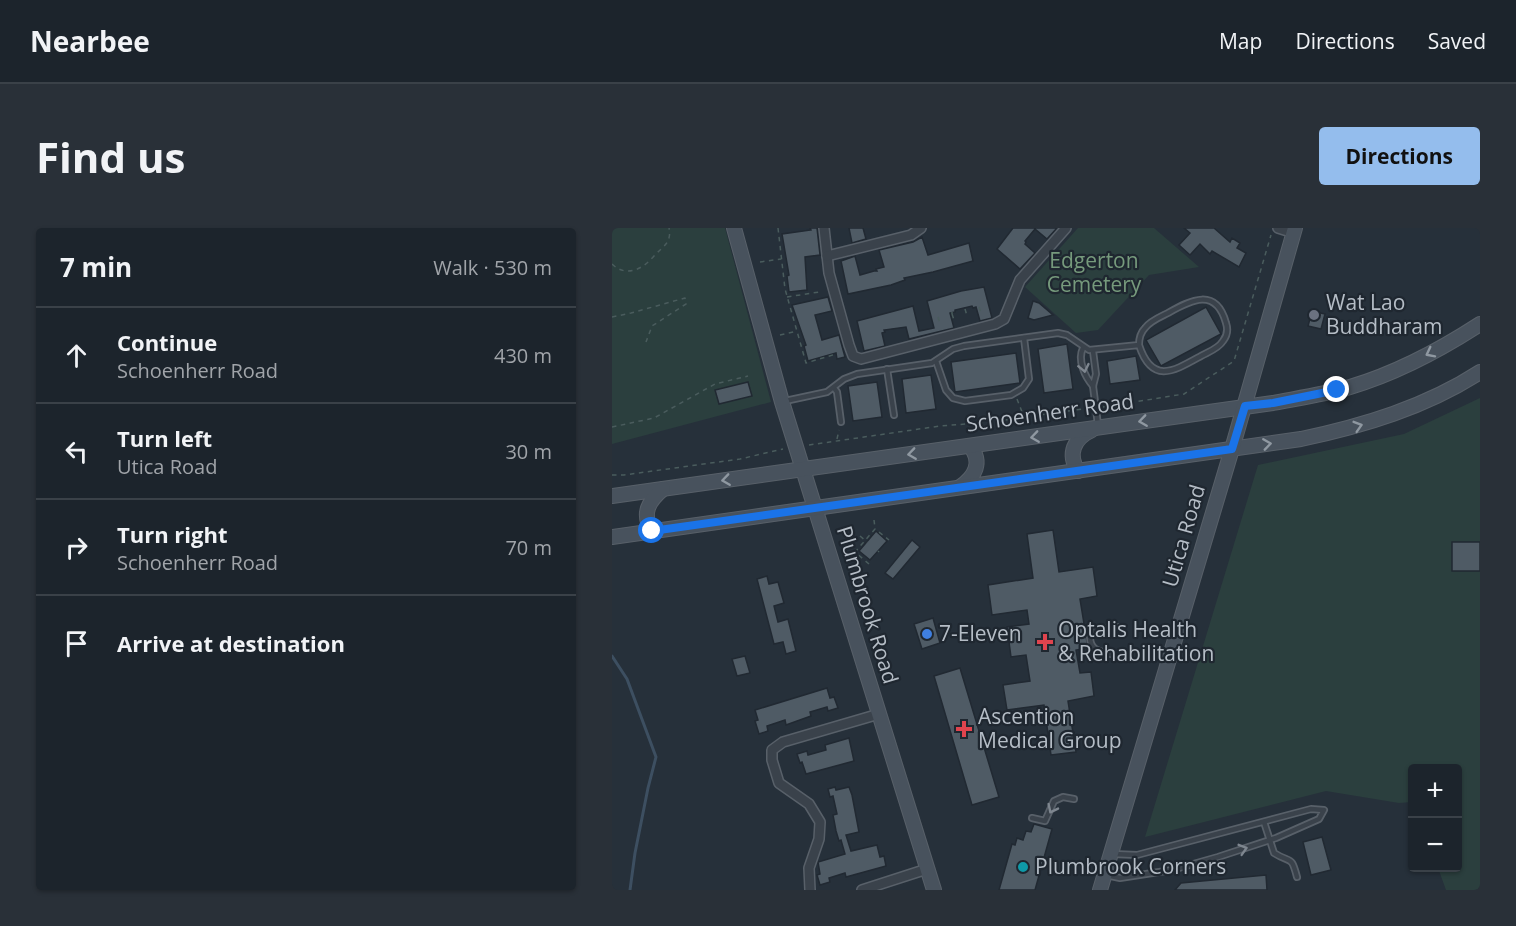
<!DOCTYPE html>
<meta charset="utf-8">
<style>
:root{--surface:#1c242c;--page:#293038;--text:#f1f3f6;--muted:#a0a4a9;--line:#3a4148;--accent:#94bded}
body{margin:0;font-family:"Open Sans",sans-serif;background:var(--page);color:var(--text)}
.controls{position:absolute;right:18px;bottom:18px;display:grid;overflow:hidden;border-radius:6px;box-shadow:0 2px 4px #0004}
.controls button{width:54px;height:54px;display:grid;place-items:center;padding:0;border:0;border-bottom:2px solid var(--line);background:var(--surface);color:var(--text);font:30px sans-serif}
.stop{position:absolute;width:18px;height:18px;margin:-14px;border:4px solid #1a73e8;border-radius:50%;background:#fff}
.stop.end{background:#1a73e8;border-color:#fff;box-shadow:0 2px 6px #0008}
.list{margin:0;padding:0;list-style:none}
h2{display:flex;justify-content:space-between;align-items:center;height:78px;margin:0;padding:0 24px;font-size:26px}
h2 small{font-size:20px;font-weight:400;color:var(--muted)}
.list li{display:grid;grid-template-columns:39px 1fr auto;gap:18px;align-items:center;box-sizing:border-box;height:96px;padding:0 24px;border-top:2px solid var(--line)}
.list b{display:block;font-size:22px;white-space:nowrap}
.list p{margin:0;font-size:20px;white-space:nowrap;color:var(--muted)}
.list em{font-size:20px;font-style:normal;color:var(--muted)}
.icon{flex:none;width:33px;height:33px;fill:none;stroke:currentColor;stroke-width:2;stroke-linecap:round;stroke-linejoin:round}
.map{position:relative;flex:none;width:868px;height:662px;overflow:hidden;border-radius:6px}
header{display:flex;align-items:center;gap:36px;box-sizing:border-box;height:84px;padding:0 30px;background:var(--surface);border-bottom:2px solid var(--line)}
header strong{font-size:28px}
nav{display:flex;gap:33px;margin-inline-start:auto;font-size:21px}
.intro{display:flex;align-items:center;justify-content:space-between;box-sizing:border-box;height:144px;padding:0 36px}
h1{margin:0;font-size:42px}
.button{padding:15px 27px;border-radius:6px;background:var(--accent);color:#111;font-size:21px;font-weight:700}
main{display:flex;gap:36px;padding:0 36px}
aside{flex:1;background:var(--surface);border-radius:6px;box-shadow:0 2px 4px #0004}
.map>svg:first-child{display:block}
.green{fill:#2b3f3e}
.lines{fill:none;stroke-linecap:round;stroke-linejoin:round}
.stream{stroke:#3d4f61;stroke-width:3}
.building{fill:#4f5b65;stroke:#212932;stroke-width:1.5}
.lane-casing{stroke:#586069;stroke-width:8}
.street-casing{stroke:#586069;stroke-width:12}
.secondary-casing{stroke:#586069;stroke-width:16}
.path{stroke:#4a5c5d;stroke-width:1.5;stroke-dasharray:4.5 4.5;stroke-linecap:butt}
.lane{stroke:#3a424b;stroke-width:4.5}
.street{stroke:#3a424b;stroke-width:9}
.secondary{stroke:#48525d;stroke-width:14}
.oneway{stroke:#8f98a1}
.oneway2{stroke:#7e868f}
.route{stroke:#1a73e8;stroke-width:8}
.worship-dot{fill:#6b7280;stroke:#1f2730;stroke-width:2}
.shop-dot{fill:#3f7fe0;stroke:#1f2730;stroke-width:2}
.health-dot{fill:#e0444e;stroke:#1f2730;stroke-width:2}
.culture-dot{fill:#0f9aa8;stroke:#1f2730;stroke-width:2}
.labels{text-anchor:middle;stroke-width:4.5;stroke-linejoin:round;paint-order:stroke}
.park-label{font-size:21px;fill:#769a7c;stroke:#1f2730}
.poi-label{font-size:21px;fill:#b5bdc6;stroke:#1f2730;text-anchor:start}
.street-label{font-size:21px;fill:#b5bdc6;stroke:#1f2730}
</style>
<header>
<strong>Nearbee</strong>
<nav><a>Map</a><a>Directions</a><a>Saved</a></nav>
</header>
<div class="intro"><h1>Find us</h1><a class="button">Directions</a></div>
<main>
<aside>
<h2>7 min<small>Walk · 530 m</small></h2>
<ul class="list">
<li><svg class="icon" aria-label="ahead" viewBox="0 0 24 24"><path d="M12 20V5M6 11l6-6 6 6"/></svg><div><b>Continue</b><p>Schoenherr Road</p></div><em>430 m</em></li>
<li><svg class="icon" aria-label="left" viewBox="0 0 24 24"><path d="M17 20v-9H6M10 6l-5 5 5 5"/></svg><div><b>Turn left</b><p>Utica Road</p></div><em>30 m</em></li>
<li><svg class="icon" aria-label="right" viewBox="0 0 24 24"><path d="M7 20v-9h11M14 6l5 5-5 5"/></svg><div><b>Turn right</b><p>Schoenherr Road</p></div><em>70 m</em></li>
<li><svg class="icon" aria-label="arrive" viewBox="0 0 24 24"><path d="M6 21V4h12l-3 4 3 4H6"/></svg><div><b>Arrive at destination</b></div></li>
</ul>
</aside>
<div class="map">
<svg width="868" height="662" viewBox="0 0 868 662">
<rect width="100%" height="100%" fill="#26303a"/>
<g class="green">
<path d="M0,0h113l46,174 -159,42z"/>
<path d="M466,0h76l45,39 -50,8 -51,55 -22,3 -51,-46z"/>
<path d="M868,170v492h-34l-8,-22h20v-100h-46v34l-13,1 -73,-12 -181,46 113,-372 146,-31z"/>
</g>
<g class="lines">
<path class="stream" d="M0,428l15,23 29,78 -8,31 -13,65 -5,37"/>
</g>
<g class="building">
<path d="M198,0h7l3,27 -15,2 2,33 -18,2 -2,-16 2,-1 -7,-41 29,-4z"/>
<path d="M237,0h14l3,11 -14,4z"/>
<path d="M401,0h44l-10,11 -12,-10 -10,12 1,1 -1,2 10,9 -15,16 -23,-20z"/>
<path d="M572,0h30l16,14 2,-4 8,5 -3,5 9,5 -7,14 -27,-16 -2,3 -10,-10 -10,11 -11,-10 11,-12z"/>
<path d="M310,9l6,18 41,-12 4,18 -40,11 -29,6 1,2 -14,5 -43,9 -7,-33 14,-5 5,19 14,-4h3l-1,-2 8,-2 -5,-17 34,-8z"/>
<path d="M372,59l8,31 -12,3 -4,-14 -3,1 -1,-2 -17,4v2l-5,1 4,15 -45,11 -3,-12 -22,3 1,2 -3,1 3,13 -21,5 -7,-30 56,-15 6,25 15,-3 -7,-27 34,-10z"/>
<path d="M216,69l4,14 -17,4 7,25 17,-5 6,22 -8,2 -1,-6 -28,8 -4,-15 2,-1 -14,-40z"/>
<path d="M421,73l6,2 14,12 -19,5 -6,-2z"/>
<path d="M594,79l15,27 -60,32 -15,-26z"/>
<path d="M700,83l13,3 -4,15 -13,-3z"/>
<path d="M455,116l6,45 -29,4 -6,-44z"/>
<path d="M404,125l4,30 -65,9 -4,-30z"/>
<path d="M524,128l4,24 -30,4 -3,-23z"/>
<path d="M319,147l5,34 -30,4 -4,-34z"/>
<path d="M136,154l4,14 -33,8 -4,-14z"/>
<path d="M265,154l5,35 -29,4 -5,-35z"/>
<path d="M441,302l6,42 34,-5 4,29 -17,3 8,49 -12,2 4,23 11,-1 3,24 -26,5 8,51 -25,3 -7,-50 -37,5 -4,-25 27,-4 -4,-26 -15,2 -4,-30 22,-3 -2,-14 -35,5 -4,-30 45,-7 -6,-44z"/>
<path d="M264,303l11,10 -17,19 -11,-9z"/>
<path d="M300,312l8,7 -27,32 -8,-6z"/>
<rect x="840" y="314" width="28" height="29"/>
<path d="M155,348l2,8 9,-2 6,21 -10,3 4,16 10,-3 8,32 -10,3 -3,-12 -9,2 -17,-65z"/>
<path d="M321,390l7,25 -18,6 -8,-25z"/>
<path d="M133,428l5,17 -13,3 -5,-17z"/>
<path d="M348,440l39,129 -27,8 -38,-129z"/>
<path d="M215,460l3,10 4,-1 4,11 -10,3 -1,-4 -17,5 1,4 -25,9 -1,-5 -18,6 1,5 -9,3 -4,-13 3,-1 -3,-10z"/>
<path d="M237,510l5,23 -48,13 -4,-12 -2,1 -3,-9 10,-3 1,4 18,-5 -1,-5z"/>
<path d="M223,559l1,3 13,-3 3,8 7,37 -13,3 5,16 26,-6 3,12 4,-1 2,10 -40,11 -1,-4 -16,5 1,4 -10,3 -3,-10 3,-1 -2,-12 27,-8 -4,-14 -2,1 -3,-10 -3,-16 4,-1 -4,-18 -3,1 -2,-8z"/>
<path d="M422,596l18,5 -17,61h-36l13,-46 3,1 2,-7 6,2 3,-9 5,1z"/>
<path d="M710,609l9,33 -20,5 -8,-33z"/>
<path d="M654,647l1,15h-92l6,-7z"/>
</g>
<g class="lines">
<defs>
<g id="lane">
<path d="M471,120c-6,12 2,29 10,38"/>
<path d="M481,123l3,23 -3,12 5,39"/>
<path d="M324,133l10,29 7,8 12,3 46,-6 12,-7 6,-9 -5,-41"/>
<path d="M275,141l7,46"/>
<path d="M222,160l3,4 4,30"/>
<path d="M173,173l42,-9 17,-13 13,-5 75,-11 21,-14 11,-3 94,-13 9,2 22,15 50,-5c0,-7 1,-12 6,-17 5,-7 15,-11 23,-15 23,-13 48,-26 58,10 2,6 1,13 -3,18 -5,8 -15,11 -22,15 -27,15 -49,29 -62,-11"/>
<path d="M499,426c-12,-3 -21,-4 -21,-17l6,-7 21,-3"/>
<path d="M420,590l13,3 9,-20 9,-4 11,2"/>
<path d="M652,594l10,31c17,11 17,1 23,24"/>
<path d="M494,647l14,3 52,-8 46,-13 58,-19 43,-19 5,-9 -13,-1 -174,46 -24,-1"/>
</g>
<g id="street">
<path d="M212,0l5,45 20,72 4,11 8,3 134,-35 9,-5 16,-39 46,-52"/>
<path d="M666,0l16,5"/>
<path d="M215,28l84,-21 10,-7"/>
<path d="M198,662l-1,-22 10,-29 1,-17 -11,-18 -30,-21 -7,-23v-10l11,-8 96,-28"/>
<path d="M250,662l65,-21"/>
</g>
<g id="secondary">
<path d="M122,0l48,174 152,488"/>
<path d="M466,243c-11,-17 -4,-33 14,-41"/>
<path d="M348,259c15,-10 23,-25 10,-41"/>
<path d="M0,268l661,-93c26,-5 52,-9 77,-16 47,-14 90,-37 130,-63"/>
<path d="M40,303c-11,-18 -3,-30 11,-42"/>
<path d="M0,309l689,-98c62,-13 125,-32 179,-67"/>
<path d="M488,662l132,-441 63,-221"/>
</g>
</defs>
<use href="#lane" class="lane-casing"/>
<use href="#street" class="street-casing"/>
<use href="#secondary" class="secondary-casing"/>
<g class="path">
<path d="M166,0l7,61 21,74 30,-9"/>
<path d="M148,34l21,-3"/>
<path d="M0,36c14,14 31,5 42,-8 9,-10 18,-13 15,-28"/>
<path d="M175,69l32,-5"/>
<path d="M367,79l2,6"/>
<path d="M353,81l2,7"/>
<path d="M339,85h2"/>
<path d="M340,86l2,6"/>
<path d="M0,89l19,-4 54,-15 1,6 -34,22 -6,16"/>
<path d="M326,89l2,7"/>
<path d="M168,107l17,-4"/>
<path d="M405,171l7,18"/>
<path d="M491,179l81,-13 50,-33 37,-126"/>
<path d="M0,199l42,-9 61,-34 33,-8"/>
<path d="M225,211l2,-9"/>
<path d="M197,217l131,-19 51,-4 98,-14"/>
<path d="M0,247h12l116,-16 43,-10"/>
<path d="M262,292l1,8"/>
<path d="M248,308l7,6"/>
<path d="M266,323l1,1"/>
<path d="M257,336l-14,-12 20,-23 14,11"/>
</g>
<use href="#lane" class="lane"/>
<use href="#street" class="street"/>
<use href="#secondary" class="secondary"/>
</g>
<defs><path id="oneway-chevron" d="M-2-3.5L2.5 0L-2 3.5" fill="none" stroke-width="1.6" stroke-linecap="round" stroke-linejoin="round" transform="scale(1.5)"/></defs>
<g class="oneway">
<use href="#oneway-chevron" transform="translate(818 125) rotate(153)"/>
<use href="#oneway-chevron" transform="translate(531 193) rotate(172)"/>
<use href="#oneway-chevron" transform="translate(746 198) rotate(-17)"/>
<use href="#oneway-chevron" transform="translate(423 209) rotate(172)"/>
<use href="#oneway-chevron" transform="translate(655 216) rotate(-8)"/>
<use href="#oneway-chevron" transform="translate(300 226) rotate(172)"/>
<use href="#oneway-chevron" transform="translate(114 252) rotate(172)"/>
</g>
<g class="oneway2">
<use href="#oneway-chevron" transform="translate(472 140) rotate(78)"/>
<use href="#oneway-chevron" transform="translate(440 581) rotate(116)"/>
<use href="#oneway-chevron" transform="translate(631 621) rotate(-17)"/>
</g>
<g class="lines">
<path class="route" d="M40,303l580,-82 13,-43 28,-3 64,-13"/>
</g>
<circle class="worship-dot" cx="702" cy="87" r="6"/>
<circle class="shop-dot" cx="315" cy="406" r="6"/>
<g class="health-dot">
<path d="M430 405h6v6h6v6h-6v6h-6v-6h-6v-6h6z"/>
<path d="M349 492h6v6h6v6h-6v6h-6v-6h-6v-6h6z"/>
</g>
<circle class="culture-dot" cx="411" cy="639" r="6"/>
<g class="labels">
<g class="park-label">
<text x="482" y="40">Edgerton<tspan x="482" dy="24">Cemetery</tspan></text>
</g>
<g class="poi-label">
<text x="714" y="82">Wat Lao<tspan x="714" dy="24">Buddharam</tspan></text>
<text x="446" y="409">Optalis Health<tspan x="446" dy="24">&amp; Rehabilitation</tspan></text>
<text x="327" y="413">7-Eleven</text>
<text x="366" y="496">Ascention<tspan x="366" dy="24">Medical Group</tspan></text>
<text x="423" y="646">Plumbrook Corners</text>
</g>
<g class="street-label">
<text transform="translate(438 185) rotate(-8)" y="7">Schoenherr Road</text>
<text transform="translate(572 308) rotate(-74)" y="7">Utica Road</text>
<text transform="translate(255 377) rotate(73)" y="7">Plumbrook Road</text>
</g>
</g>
</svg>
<div class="controls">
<button>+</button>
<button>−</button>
</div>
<div class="stop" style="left:40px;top:303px"></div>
<div class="stop end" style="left:725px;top:162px"></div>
</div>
</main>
